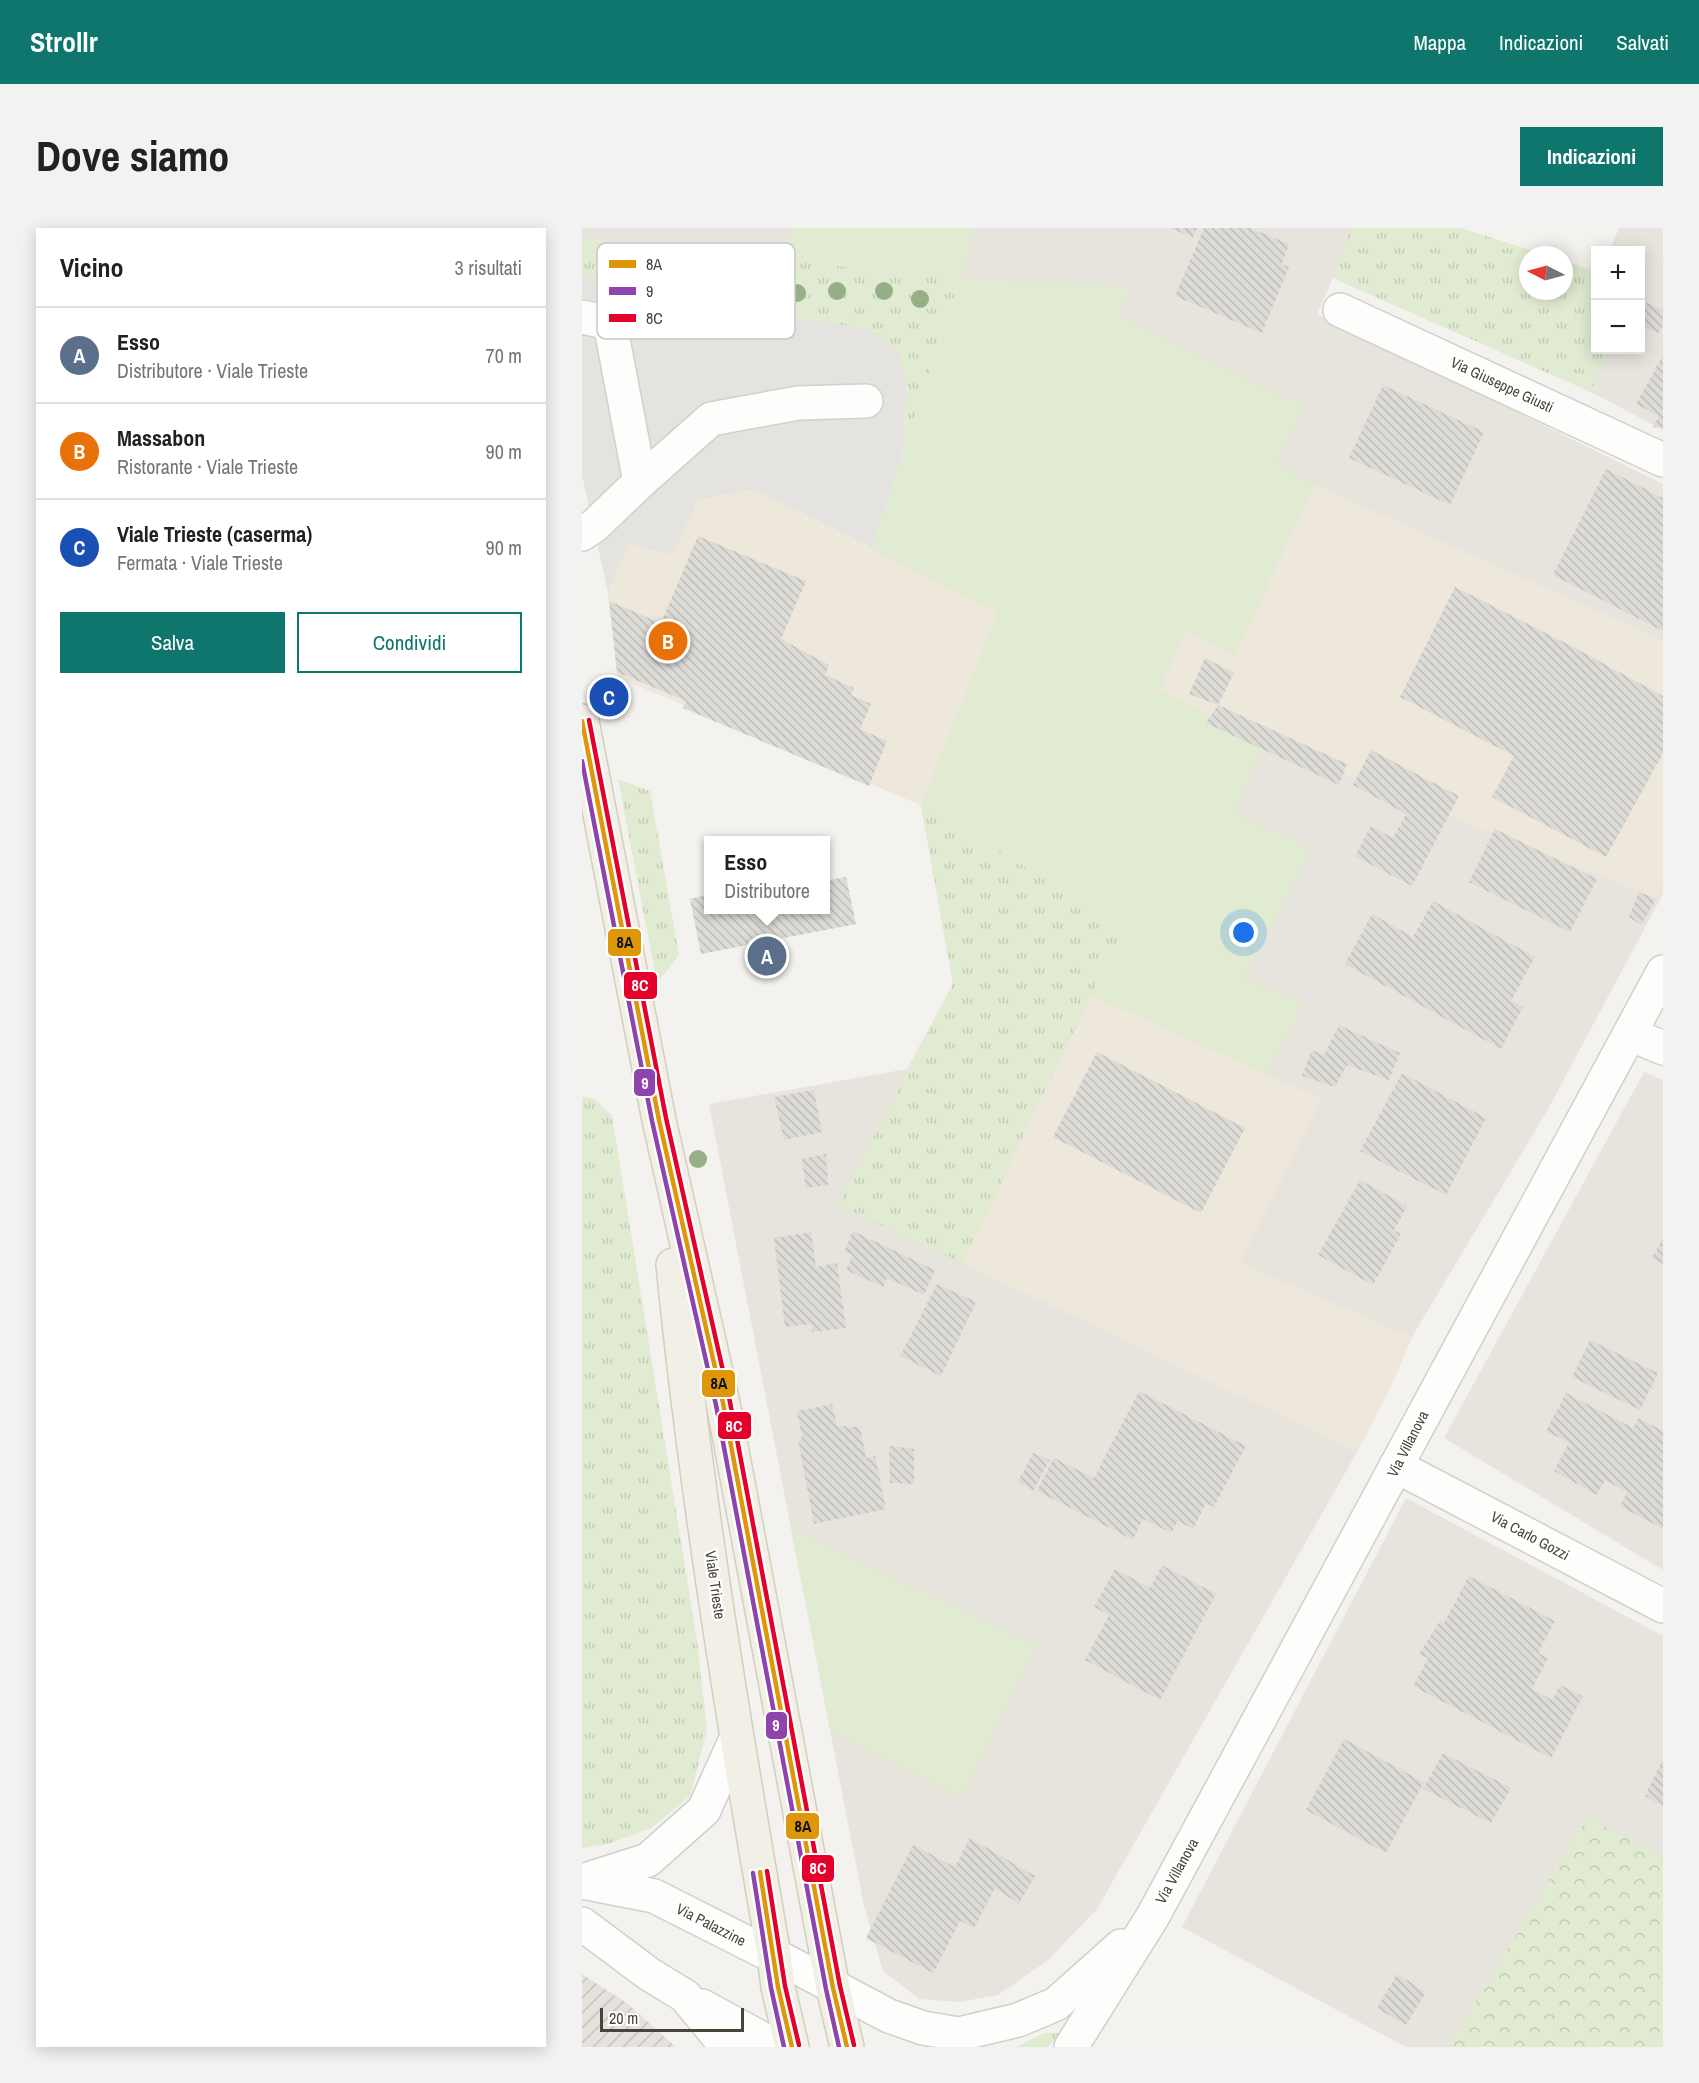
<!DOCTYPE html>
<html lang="it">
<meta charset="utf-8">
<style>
:root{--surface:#fff;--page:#f2f2f2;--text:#202124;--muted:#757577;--line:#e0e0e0;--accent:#0f766e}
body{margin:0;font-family:"Archivo Narrow",sans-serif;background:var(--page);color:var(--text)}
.controls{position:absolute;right:18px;top:18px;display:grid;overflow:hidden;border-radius:0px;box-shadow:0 3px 15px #0003}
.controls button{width:54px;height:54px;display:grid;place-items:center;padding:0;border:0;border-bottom:2px solid var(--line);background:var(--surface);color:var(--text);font:30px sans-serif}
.compass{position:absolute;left:937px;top:18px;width:54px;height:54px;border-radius:50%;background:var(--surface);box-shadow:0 3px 15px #0003;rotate:276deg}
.scale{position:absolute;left:18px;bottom:15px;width:144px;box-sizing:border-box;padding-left:6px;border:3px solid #49443a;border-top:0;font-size:16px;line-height:21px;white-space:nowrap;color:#49443a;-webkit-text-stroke:4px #fff;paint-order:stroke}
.you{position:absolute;left:662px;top:705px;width:21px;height:21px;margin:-15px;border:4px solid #fff;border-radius:50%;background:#1a73e8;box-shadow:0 0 0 9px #1a73e833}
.badge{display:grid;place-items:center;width:39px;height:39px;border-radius:50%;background:var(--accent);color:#fff;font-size:20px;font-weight:700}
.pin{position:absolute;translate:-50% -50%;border:3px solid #fff;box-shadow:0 2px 6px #0006}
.popup{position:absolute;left:122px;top:608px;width:126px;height:78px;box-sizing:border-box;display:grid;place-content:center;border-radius:0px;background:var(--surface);filter:drop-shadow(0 2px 4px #0005);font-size:20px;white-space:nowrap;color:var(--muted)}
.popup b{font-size:22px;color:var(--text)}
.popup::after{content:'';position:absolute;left:50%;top:100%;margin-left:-12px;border:12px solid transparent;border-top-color:var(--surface)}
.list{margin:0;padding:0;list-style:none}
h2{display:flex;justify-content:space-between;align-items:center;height:78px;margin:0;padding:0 24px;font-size:26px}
h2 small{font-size:20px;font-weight:400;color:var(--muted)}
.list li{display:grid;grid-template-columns:39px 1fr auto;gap:18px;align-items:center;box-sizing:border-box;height:96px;padding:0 24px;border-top:2px solid var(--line)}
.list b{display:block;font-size:22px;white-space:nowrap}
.list p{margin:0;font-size:20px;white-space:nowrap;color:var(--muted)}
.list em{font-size:20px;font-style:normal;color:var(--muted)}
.actions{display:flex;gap:12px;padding:18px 24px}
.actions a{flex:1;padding:14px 0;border:2px solid var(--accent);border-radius:0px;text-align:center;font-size:21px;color:var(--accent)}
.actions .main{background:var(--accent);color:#fff}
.map{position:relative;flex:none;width:1081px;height:1819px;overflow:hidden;border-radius:0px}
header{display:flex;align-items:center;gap:36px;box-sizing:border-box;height:84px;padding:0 30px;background:var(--accent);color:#fff}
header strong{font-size:28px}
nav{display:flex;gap:33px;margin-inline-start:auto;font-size:21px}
.intro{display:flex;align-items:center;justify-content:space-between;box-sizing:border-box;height:144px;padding:0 36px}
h1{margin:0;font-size:42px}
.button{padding:15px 27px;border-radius:0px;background:var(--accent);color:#fff;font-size:21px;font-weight:700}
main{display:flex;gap:36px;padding:0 36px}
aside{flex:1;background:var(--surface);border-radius:0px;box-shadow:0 3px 15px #0003}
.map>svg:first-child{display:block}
.residential{fill:#e7e4dd}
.commercial{fill:#ede7dc}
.industrial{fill:url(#industrial-furrows)}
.grass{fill:url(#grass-tufts)}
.forest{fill:url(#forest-crowns)}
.garden{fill:#e0ebd1}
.parking{fill:#e5e3df}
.building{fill:url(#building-back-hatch)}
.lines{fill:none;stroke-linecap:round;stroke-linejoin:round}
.minor-casing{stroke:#d1d0cc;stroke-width:36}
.major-casing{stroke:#d4cebd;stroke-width:36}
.minor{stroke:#fdfdfc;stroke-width:33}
.major{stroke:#f1efe6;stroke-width:33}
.bus-1-casing{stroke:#fff;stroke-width:9}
.bus-2-casing{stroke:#fff;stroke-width:9}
.bus-3-casing{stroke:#fff;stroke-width:9}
.bus-1{stroke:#dd9709;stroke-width:4.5}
.bus-2{stroke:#8e44ad;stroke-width:4.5}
.bus-3{stroke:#e4002b;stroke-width:4.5}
.tree{fill:#96af86}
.labels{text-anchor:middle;stroke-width:4.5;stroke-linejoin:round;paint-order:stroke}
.street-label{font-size:15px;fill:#49443a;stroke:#fff}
.key{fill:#fff;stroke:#c8c7c4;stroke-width:1.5}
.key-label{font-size:16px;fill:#49443a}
.line-badge{stroke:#fff;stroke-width:2}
.badge-label{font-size:16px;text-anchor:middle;font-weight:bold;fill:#fff}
.pale-badge-label{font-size:16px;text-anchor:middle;font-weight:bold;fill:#111}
</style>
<header>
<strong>Strollr</strong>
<nav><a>Mappa</a><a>Indicazioni</a><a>Salvati</a></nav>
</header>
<div class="intro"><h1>Dove siamo</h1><a class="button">Indicazioni</a></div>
<main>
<aside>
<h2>Vicino<small>3 risultati</small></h2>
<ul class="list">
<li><span class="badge" style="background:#5c6f8a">A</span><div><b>Esso</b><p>Distributore · Viale Trieste</p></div><em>70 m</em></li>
<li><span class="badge" style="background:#e8710a">B</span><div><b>Massabon</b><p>Ristorante · Viale Trieste</p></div><em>90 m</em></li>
<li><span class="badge" style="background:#1a4fb4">C</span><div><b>Viale Trieste (caserma)</b><p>Fermata · Viale Trieste</p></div><em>90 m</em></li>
</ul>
<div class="actions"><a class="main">Salva</a><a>Condividi</a></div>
</aside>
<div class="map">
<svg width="1081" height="1819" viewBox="0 0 1081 1819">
<defs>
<pattern id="industrial-furrows" width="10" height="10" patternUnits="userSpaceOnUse" patternTransform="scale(1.5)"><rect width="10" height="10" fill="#e5e2de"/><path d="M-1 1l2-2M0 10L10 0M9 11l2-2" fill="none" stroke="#c6c3bf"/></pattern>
<pattern id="grass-tufts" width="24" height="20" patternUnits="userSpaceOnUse" patternTransform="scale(1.5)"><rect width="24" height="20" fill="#e0ebd1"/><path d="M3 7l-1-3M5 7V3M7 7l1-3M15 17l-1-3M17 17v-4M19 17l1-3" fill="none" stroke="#c2cbb4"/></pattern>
<pattern id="forest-crowns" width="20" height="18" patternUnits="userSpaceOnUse" patternTransform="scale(1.5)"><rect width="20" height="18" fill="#e0ebd1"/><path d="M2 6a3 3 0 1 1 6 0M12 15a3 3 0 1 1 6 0" fill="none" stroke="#c2cbb4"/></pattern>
<pattern id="building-back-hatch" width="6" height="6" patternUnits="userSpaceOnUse" patternTransform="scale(1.5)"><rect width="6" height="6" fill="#dddbd6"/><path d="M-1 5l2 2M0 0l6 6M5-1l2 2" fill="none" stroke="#bfbdb8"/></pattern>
</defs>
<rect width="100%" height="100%" fill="#f3f2ee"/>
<g class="residential">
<path d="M0,0h875l71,27v36h36l32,59h44v-100h-30l9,-22h44v202l-72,-38 -258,-114 -16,36 346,170v410l-116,217 -135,226 -21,49 -34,66 -260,457 -49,51 -50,35 -39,7 -40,-3 -36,-28 -19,-65 -155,-802 198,-35 46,-85 -32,-179 -303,-128 -10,-85 264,-45 88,-268 -378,-40z"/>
<path d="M1062,844l19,8v490l-219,-132z"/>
<path d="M824,1270l257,138v411h-257l-224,-120z"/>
</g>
<g class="commercial">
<path d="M733,257l348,155v245l-7,13 -391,-154 -106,-52 27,-62 48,26z"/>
<path d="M172,261l244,123 -77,193 -303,-128 -10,-85 21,-48 43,11 26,-55z"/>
<path d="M543,698l179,78 -38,70 56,25 -82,164 172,74 -21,49 -34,66 -395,-189z"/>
</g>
<path class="industrial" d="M0,1746l45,29 49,44h-94z"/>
<g class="grass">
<path d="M769,0h110l85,27h-18v36h36v-30l31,10 1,79h12l-17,42 -258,-114z"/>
<path d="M0,11l378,39 -58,178 5,-69 -93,-67 -123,-13 -47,-28 -62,-3z"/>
<path d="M36,551l32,12 29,164 -22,28z"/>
<path d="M339,577l204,121 -163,337 -124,-58 115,-221z"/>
<path d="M0,869l13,2 17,17 85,525 10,89 -17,66 -39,32 -40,15 -29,5z"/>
<path d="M462,1805h16l-12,14h-32z"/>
</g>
<path class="forest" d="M1005,1589l76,40v190h-214z"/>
<g class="garden">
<path d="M213,0h180l-15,50 170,9 -11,30 185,89 -26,58 37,21 -81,171 -48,-26 -27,61 106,53 -32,68 78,37 -66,129 59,26 -38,70 -175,-79 34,-69 -204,-121 77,-193 -126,-64 88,-269 -188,-20z"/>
<path d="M209,1301l246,117 -75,153 -131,-67z"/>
</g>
<path class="parking" d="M0,48l62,3 47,28 123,13 56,10 30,24 7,33 -5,69 -30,92 -118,-59 -56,11 -25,55 -44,-11 -21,48 -26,-117z"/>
<g class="building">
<path d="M587,0h28l-4,9z"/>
<path d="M622,0h46l39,16 -7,20 7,3 -27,66 -87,-37z"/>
<path d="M1058,72l23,10v15l-4,8 -19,-7z"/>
<path d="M1081,127v73l-10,-1 6,-11 -23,-12z"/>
<path d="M801,157l101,47 -34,73 -101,-47z"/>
<path d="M1024,241l57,29v133l-110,-56z"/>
<path d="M116,308l108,45 -25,58 48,26 -4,10 29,13 -3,7 20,9 -11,25 27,12 -18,45 -186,-78 3,-7 -69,-29 -8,-71 52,22z"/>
<path d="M873,359l118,60 90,49v57l-57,104 -114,-60 22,-41 -114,-59z"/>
<path d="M623,430l29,15 -16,32 -29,-11z"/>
<path d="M636,477l129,59 -8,21 -133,-62z"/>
<path d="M789,522l88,46 -47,90 -57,-30 16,-30 22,12 13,-24 -53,-29z"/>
<path d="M913,601l102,50 -27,53 -101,-50z"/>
<path d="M264,649l10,47 -155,30 -11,-55 18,-4v15h117v-29z"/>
<path d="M1057,664l17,7 -15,26 -12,-8z"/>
<path d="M851,673l102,56 -24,44 12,6 -22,42 -156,-85 27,-50 41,23z"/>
<path d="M757,797l61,28 -11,27 -42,-15 -12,22 -33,-11 10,-26 12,5z"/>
<path d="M515,824l148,76 -44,85 -148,-76z"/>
<path d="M820,845l84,45 -40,77 -86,-44z"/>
<path d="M232,862l8,42 -38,8 -10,-43z"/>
<path d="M244,926l2,31 -22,3 -4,-29z"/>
<path d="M778,952l47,26 -13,24 7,4 -28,51 -55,-30z"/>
<path d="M271,1003l82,39 -11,25 -37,-17 -4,9 -37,-17 7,-15 -9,-3z"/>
<path d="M229,1004l5,35 21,-4 9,65 -34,4 -1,-8 -26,3 -11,-89z"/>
<path d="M1081,1010v26l-11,-6z"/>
<path d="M355,1056l39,18 -35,74 -41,-20z"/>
<path d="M1008,1112l68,33 -18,37 -68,-33z"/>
<path d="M557,1163l107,55 -32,61 -8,-4 -13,26 -15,-8 -7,12 -28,-14 -10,21 -96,-49 17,-33 40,20z"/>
<path d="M984,1165l67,35 6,-10 24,13v98l-43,-23 7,-14 -22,-12 -8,15 -43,-24 15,-28 -23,-12z"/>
<path d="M250,1176l5,22 23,1 6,31 9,-2 11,53 -72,15 -16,-84 4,-1 -5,-28z"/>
<path d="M307,1218l25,3v35l-24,-1z"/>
<path d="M451,1225l17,7 -17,31 -15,-9z"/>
<path d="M580,1337l54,29 -56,106 -75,-40 24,-45 -15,-8 21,-38 35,19z"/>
<path d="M887,1348l86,45 -17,32 10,5 -16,31 20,11 8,-15 23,11 -32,62 -138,-72 15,-28 -9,-4 21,-33 4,2z"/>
<path d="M762,1511l80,43 -38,71 -80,-43z"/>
<path d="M861,1525l68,35 -20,35 -68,-34z"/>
<path d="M1081,1531v48l-18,-11z"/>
<path d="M388,1610l65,38 -16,28 -24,-16 -21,40 -14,-7 -27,52 -67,-35 47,-93 42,22z"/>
<path d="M815,1746l29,18 -20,33 -29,-17z"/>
</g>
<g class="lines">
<defs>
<g id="minor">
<path d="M758,82l323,150"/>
<path d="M0,89l28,6 30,159"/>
<path d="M0,306l12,-8 46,-44 71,-63 87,-16 68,-2"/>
<path d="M1048,806l33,14"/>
<path d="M814,1238l267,140"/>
<path d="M0,1653l66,-21 56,-50 32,-71"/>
<path d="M0,1654l72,14 107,54 13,5 115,61 34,12 36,6 59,-14 38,-16 65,-58"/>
<path d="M0,1696l67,50 36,22 42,51"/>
<path d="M120,1778l75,41"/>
<path d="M489,1819l82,-131 510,-944"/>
</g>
<g id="major">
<path d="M0,493l77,399 64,283 110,585 14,59"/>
<path d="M91,1037c23,231 61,461 101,690l4,32 14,60"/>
</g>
</defs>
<use href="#minor" class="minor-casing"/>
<use href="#major" class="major-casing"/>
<use href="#minor" class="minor"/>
<use href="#major" class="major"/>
<defs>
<g id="bus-1">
<path d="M0,493l77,399 64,283 110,585 14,59"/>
<path d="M178,1644l18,115 14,60"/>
</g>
<g id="bus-2">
<path d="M0,533l70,360 64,284 110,584 13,58"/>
<path d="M171,1645l18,115 13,59"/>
</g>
<g id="bus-3">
<path d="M7,492l77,398 64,284 110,584 14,59"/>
<path d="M185,1643l18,115 14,59"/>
</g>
</defs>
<use href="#bus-1" class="bus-1-casing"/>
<use href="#bus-2" class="bus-2-casing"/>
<use href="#bus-3" class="bus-3-casing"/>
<use href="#bus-1" class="bus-1"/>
<use href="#bus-2" class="bus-2"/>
<use href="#bus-3" class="bus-3"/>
</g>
<g class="tree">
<circle cx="119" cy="60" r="9"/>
<circle cx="170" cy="60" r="9"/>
<circle cx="255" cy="63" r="9"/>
<circle cx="302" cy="63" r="9"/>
<circle cx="215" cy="65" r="9"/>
<circle cx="338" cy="71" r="9"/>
<circle cx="116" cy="931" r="9"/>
</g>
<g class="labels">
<g class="street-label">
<text transform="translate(920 157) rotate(25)" y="5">Via Giuseppe Giusti</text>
<text transform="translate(826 1216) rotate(-63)" y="5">Via Villanova</text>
<text transform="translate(948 1308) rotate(28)" y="5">Via Carlo Gozzi</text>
<text transform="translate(133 1357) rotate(82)" y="5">Viale Trieste</text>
<text transform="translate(595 1643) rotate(-61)" y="5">Via Villanova</text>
<text transform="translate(129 1697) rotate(27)" y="5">Via Palazzine</text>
</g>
</g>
<rect x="15" y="15" width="198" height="96" rx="9" class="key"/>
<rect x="27" y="32" width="27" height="8" fill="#dd9709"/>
<rect x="27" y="59" width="27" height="8" fill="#8e44ad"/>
<rect x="27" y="86" width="27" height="8" fill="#e4002b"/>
<g class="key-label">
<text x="64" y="42">8A</text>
<text x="64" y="69">9</text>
<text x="64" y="96">8C</text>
</g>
<g class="line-badge">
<rect x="25" y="700" width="35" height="29" rx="6" fill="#dd9709"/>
<rect x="41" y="743" width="35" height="29" rx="6" fill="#e4002b"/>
<rect x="51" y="840" width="23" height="29" rx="6" fill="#8e44ad"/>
<rect x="119" y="1141" width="35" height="29" rx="6" fill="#dd9709"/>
<rect x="135" y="1183" width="35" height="29" rx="6" fill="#e4002b"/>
<rect x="183" y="1483" width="23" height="29" rx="6" fill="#8e44ad"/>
<rect x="203" y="1584" width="35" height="28" rx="6" fill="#dd9709"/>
<rect x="219" y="1626" width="34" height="29" rx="6" fill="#e4002b"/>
</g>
<g class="badge-label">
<text x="58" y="763">8C</text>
<text x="63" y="861">9</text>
<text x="152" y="1204">8C</text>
<text x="194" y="1503">9</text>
<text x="236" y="1646">8C</text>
</g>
<g class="pale-badge-label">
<text x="43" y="720">8A</text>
<text x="137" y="1161">8A</text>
<text x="221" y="1604">8A</text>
</g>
</svg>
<div class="controls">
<button>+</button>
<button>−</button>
</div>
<svg class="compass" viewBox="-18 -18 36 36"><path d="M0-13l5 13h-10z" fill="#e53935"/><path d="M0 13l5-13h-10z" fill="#757577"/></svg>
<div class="scale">20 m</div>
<div class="you"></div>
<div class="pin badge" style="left:185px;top:728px;background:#5c6f8a">A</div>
<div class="popup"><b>Esso</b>Distributore</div>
<div class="pin badge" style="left:86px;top:413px;background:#e8710a">B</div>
<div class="pin badge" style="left:27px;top:469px;background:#1a4fb4">C</div>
</div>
</main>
